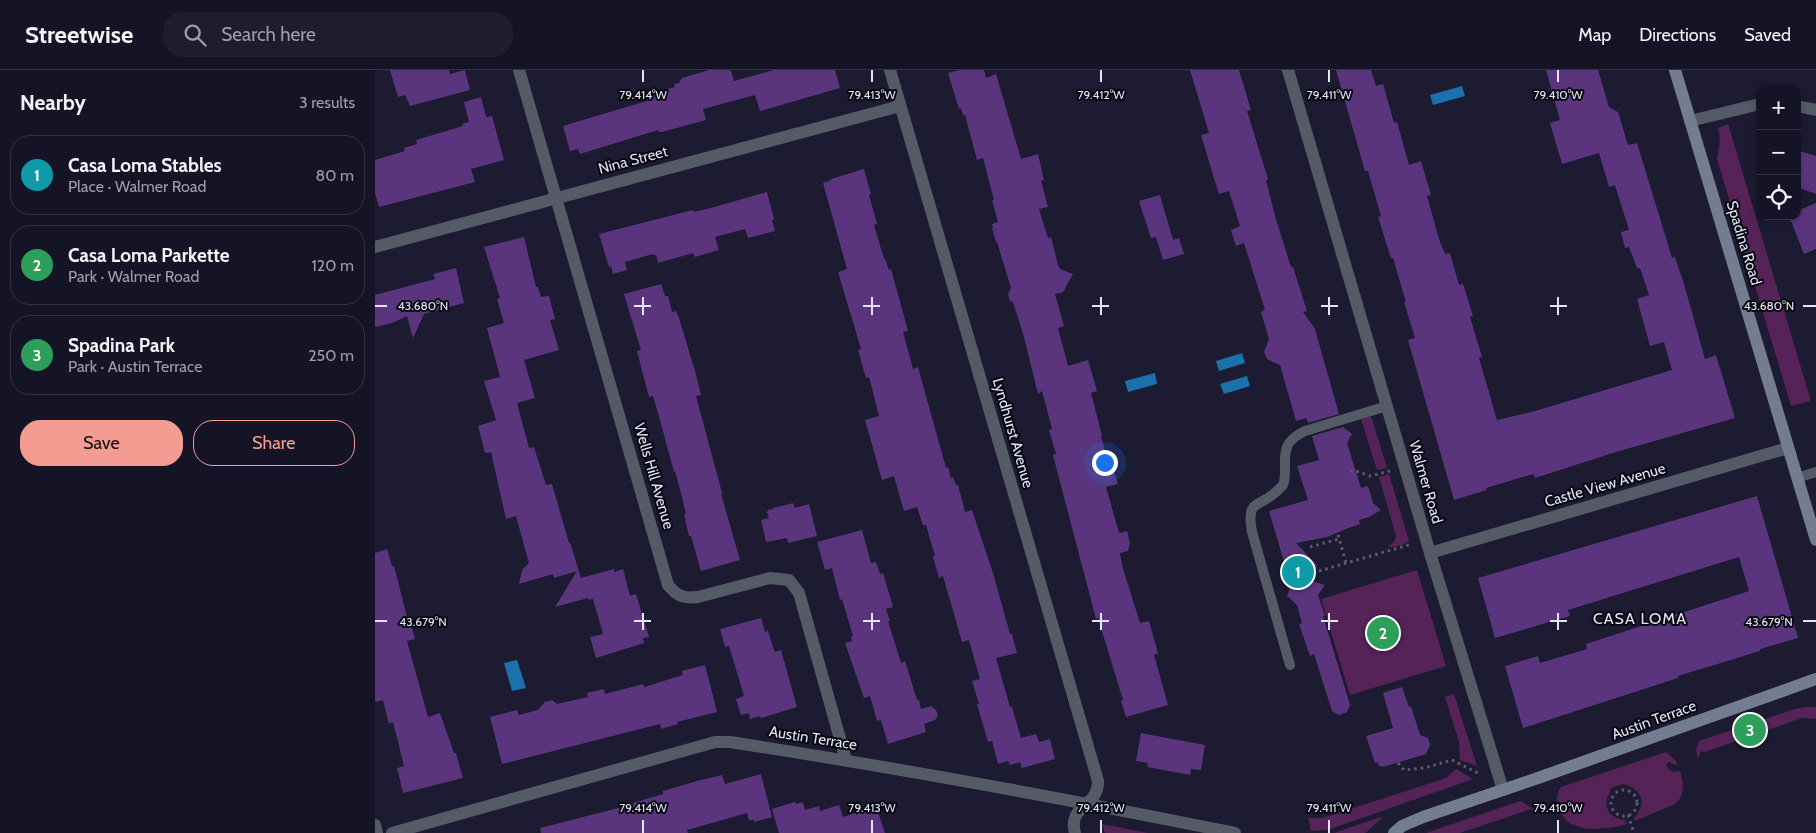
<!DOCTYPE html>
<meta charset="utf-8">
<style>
:root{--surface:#151426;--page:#1e1d2e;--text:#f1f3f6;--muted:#9d9ea7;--line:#343343;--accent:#f59c92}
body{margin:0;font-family:Cabin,sans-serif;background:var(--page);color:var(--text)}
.controls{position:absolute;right:15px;top:15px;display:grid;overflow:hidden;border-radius:10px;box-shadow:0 2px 8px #0003}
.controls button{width:45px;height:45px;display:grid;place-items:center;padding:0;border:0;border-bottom:1px solid var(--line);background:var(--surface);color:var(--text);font:25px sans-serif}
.you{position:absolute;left:729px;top:392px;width:18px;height:18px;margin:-12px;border:4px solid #fff;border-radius:50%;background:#1a73e8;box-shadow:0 0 0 8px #1a73e833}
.badge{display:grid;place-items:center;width:32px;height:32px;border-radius:50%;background:var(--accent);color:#fff;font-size:16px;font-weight:700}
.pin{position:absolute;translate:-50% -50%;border:2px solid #fff;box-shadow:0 1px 5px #0006}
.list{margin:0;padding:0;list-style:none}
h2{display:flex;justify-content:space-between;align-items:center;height:65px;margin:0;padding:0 20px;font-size:21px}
h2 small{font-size:16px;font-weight:400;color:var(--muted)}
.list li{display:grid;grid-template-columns:32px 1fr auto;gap:15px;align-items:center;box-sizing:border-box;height:80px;margin:0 10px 10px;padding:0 10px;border:1px solid var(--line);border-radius:20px}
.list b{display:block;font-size:19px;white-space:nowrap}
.list p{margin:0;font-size:16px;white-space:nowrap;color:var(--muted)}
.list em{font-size:16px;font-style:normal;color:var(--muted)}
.actions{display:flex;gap:10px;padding:15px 20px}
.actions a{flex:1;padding:11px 0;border:1px solid var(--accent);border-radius:20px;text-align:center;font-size:18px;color:var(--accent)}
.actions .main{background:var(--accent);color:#111}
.icon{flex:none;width:28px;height:28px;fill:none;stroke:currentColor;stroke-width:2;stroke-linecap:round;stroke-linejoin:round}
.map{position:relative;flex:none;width:1441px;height:763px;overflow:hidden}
header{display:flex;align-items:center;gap:30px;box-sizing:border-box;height:70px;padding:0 25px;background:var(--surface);border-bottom:1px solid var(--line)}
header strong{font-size:24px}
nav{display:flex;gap:28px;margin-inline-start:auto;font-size:18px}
.search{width:350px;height:45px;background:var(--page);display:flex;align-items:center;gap:12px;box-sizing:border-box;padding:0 18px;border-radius:20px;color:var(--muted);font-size:19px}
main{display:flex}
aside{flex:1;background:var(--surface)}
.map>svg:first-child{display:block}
.green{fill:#552358}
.water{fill:#1a71ab}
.building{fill:#5a357d}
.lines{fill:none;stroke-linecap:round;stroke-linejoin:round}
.path{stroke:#5c5c70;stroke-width:3;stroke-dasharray:2.5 4;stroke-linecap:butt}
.lane{stroke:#555b66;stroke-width:10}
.street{stroke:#555b66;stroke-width:12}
.secondary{stroke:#747d8f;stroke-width:12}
.ticks{fill:none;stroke:#e2e3f3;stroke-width:2}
.labels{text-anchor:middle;stroke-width:4;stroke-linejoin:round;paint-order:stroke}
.street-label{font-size:15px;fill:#e2e3f3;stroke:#070711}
.neighbourhood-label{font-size:16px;letter-spacing:1px;fill:#e2e3f3;stroke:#070711}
.ticks-label{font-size:12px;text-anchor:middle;fill:#e2e3f3;stroke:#070711;stroke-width:4;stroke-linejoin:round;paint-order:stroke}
</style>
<header>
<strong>Streetwise</strong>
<div class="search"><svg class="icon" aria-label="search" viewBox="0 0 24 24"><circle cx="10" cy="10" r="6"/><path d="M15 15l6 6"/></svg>Search here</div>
<nav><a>Map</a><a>Directions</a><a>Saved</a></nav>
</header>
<main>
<aside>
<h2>Nearby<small>3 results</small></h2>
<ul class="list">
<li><span class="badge" style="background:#0f9aa8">1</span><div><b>Casa Loma Stables</b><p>Place · Walmer Road</p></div><em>80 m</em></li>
<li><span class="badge" style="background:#2e9e5b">2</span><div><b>Casa Loma Parkette</b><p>Park · Walmer Road</p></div><em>120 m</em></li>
<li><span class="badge" style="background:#2e9e5b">3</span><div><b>Spadina Park</b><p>Park · Austin Terrace</p></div><em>250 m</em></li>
</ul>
<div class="actions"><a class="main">Save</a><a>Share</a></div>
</aside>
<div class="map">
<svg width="1441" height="763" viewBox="0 0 1441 763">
<rect width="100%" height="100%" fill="#1c1b32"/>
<g class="green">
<path d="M1353,54l83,277 -20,5 -74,-247 3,-19 -2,-12z"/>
<path d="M996,346l16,52 -10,2 -16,-51z"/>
<path d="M1014,404l20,67c-4,4 -15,6 -21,6l6,-5 2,-6 -17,-59z"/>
<path d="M1042,500l29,96 -96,29 -29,-96z"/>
<path d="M1079,624l23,72 -17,-6 -1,-18 -14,-45z"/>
<path d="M1430,637h11v12l-14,-1 -97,34 -4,-1 -3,9 -2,-10 3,-9 96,-32z"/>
<path d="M1291,682l9,8 3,6 -9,-4 -3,3 3,5 5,2 6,-1c4,10 5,26 -5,33l-40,17 -1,-3c9,-8 11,-22 0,-29 -3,-3 -8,-4 -11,-5l-12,4c0,3 -3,7 -4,11 -3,13 7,20 18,21l2,4c-26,7 -55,9 -67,-11 -3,-10 -5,-17 1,-26z"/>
<path d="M1081,699l17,10 -137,48 -10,3 -15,1 -3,-13h15l123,-40z"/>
<path d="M1145,731l16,9 4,5 -9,-6 -71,24h-34z"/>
<path d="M1009,746l-19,17h-31z"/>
<path d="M727,754l46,9h-43z"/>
</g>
<g class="water">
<path d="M1087,16l3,10 -32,9 -3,-10z"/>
<path d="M867,283l3,10 -26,8 -3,-10z"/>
<path d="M780,303l2,11 -29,8 -3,-11z"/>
<path d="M872,306l3,10 -26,8 -4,-10z"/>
<path d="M142,590l9,28 -14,3 -8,-28z"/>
</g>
<g class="building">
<path d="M15,0h59l1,4 15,-4 5,20 -60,16 -5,-11 -7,2z"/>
<path d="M334,0h20l2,1 3,10 40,-11h61l5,18 -80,23 -5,-16 -52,14 3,11 -44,12h-3l-1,-2 -78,24 -2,-5 -8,2 -7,-25 87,-26 -1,-6 26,-7 -1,-3 5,-1 3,-5z"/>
<path d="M585,0h24l2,8 10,-4 25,85 17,-5 6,26 -3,1 7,26 -9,2 9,29 3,-1 7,28 2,4 13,5 -10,18 -8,2 9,32 -6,2 10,38 20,-6 9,31 -6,2 11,43h-1l8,30 3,-1 6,19 -12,3 13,46 8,-2 3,12 -2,8 -8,2 2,12 18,58 9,-2 9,32 -4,2 14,50 -42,12 -5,-16 2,-1 -25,-82 -2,1 -43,-164 3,-1 -7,-24 3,-1 -10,-38 -4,3 -14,-57 -11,-35 -3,-1 -2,-7 3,-6 -14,-46h-1l-4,-14h1l-1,-4 6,-2 -6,-22h2l-11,-42 -6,2 -12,-45h-2l-2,-7 -2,1 -11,-36z"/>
<path d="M815,0h49l12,40 -4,1 21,68 -2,1 9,36 16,51h2l14,44 -4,1 12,17 24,85 -31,9 -2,-5 -10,3 -16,-56 -13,-6 -3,-7 5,-13 -8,-27 4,-2 -21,-67 -8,3 -5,-16 9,-4 -11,-35 -10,3 -6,-19 -12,-40 8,-2z"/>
<path d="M961,0h35l5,16 7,-2 11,39 3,-1 12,43 12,-4 10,34 -4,1 12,43 6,15 5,-1 9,32 4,-1 10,32 -3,1 12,40 -3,1 18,62 38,-9 137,-41 -8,-28 -14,4 -13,-47 12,-4 -9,-27h-3l-8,-21 -4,1 -4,-16 8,-2 -14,-45 -6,2 -10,-34 -37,11 -12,-41 10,-3 -14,-50h52l11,37 9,5 10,33 9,-2 32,105 3,10 3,-1 9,27 21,75 11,-4 19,63 -119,34 -81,26 -2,-4 -47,14 1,2 -33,10 -46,-160 7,-2 -11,-36h2l-13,-44h-2l-7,-22 -6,-19 3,-1 -13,-45h-3z"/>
<path d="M106,27l5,20 6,-1 12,44 -33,9 4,13 -96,25 -4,-14v-33l30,-9 -1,-3 13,-4 -1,-4 47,-14 -1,-2 7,-2 -5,-20z"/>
<path d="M1422,80l19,6v38l-19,-7z"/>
<path d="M489,99l7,25 -2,1 8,29 -3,1 10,34h1l4,11 2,-1 17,62 -5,1 10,37 5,-2 28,101 2,-1 3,11 2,-1 3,8h2l7,27 7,-2 21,63 17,61h2l5,19 -21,5 14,49h2l9,31 15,-4 3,8 11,-3 5,20 -33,9 -2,-6 -10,3 -2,-4 -10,3 -6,-23 -4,1 -11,-38h2l-7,-23 8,-2 -11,-39 -7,2 -19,-66 -4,2 -6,-21 2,-1 -9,-31h-3l-6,-18 -13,4 -10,-35 -12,4 -17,-60 14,-4 -10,-39 -3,1 -8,-28 3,-1 -23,-77 9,-3 -24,-86 8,-3v-1z"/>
<path d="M392,122l7,27 -2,1 3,11 -27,7 -3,-9 -30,8 4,13 -24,7 -2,-4 -35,10 -2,-8h-3v-1l-28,8 2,8 -14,4 -2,-8 -2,1 -10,-33 94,-24v2l18,-4z"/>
<path d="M785,125l13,45 6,-2 5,16 -21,6 -7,-23 -5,1 -12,-37z"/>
<path d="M1441,133v46l-12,5 -15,-38h8v-5z"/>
<path d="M149,167l12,50h2l3,10 8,-1 6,23 -5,1 9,30 -35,10 11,38 -18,5 12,45 5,-1 12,38 6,-1 17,59 1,-1 11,36 33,-9v3l9,-3 7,27 6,-2 13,43 -6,1 1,5 -48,15 -6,-21 13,-3 -10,-35 -4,1 -1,-2 -33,9 22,-36 -23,7 -1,-4 -34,10 3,-14 7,-7 -13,-47 -10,3 -15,-67 -6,1 -7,-27 18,-6 -12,-39 16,-4 -13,-49 17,-5 -7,-24 3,-1 -16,-51z"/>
<path d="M81,198l8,35 -40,11 -11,24 -6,-22 -15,7 -17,4v-32l60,-16 -2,-5z"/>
<path d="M286,214l4,12h3l4,16 4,-1 3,7 16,53 6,24 -5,1 26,97 -1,1 19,66 -39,11 -10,-35h-2l-5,-22h2l-4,-17 -7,-26 -1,1 -14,-52 -7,-24 -4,1 -12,-46 4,-1 -17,-56z"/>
<path d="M968,357l9,7 -5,9 14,45 7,-2 5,17 8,7 -12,7 -10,3 1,4 -9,3 -24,10 -31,6 21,22 -5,16 13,4 -7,10 7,21h-2l27,89 -3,7 -8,3 -7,-4 -18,-57 -4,2 -11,-32 3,-1 -5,-18 -10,-9 4,-11 -10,-10 4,-10 -16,-54 39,-11 -11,-34 22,-6 -7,-24z"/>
<path d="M1382,426l41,142 -38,11v2l-82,25v2l-155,50 -18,-62 33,-10 2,7 47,-14 -1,-5 163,-53 -10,-34 -171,53 2,6 -75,22 -17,-60z"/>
<path d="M418,433l2,5 14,-4 8,32 -29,7 -1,-5 -21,4 -5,-22 8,-2 -2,-6 1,-2 5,-1v-1z"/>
<path d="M487,460l9,33 5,-1 4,12 3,-1 10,34 -7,2 4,12h-2l13,42 4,-2 12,39h2l2,9 10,-3 5,4 2,5 -3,5 -11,4 2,8 -38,12 -7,-24 -4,1 -7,-25 -6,2 -19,-55 7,-2 -1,-4 2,-1 -11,-37 -2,1 -8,-32 -7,2 -8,-28z"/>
<path d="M12,479l5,17h2l13,51h2l6,22 -8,2 21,76 12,-4 14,40h2l7,25 -60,15 -6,-25 7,-2 -11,-44 -4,2 -6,-24 -8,2v-149z"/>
<path d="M386,548l4,14 3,-1 6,19 1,2 6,-2 16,57 -36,11 -1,-2 -10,3 -1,-6 -8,2 -5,-16 8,-3 -15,-50 -4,1 -5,-18z"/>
<path d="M330,595l12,47 -40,10 1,2 -17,5 -1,-5 -158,40 -12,-47 27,-7 2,5 19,-5 7,-8 7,-2 5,4 31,-7 -1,-4 17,-4 1,5 38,-10 1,3 39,-12 -1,-4z"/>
<path d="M1027,617l7,20 2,-1 9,29 8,3 2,7 -4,9 -43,13 -1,-1h-3l-1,-4 -3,1 -9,-27 27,-8 -10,-35z"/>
<path d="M766,663l64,12 -4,25 -10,-1 -1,6 -43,-8 1,-4 -12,-2z"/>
<path d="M386,704l11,43 -18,5v-2h-5l-2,-7 -60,17 1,3h-147l-1,-5 94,-24 -1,-1 30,-9v-3l34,-10 25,-6 3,9z"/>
<path d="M420,732l1,2 7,-2 2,8 14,-4 1,5 19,-6 4,12 25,-8 2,5 8,-2 7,21h-106l-7,-24z"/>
</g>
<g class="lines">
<g class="path">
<path d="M975,401h6l14,5 20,-5"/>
<path d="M963,465l8,28"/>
<path d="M935,477l29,-8"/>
<path d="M944,501l93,-27"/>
<path d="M1023,693l6,7 20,-2 28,-8 28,14"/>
<circle cx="1249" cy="733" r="13"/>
<path d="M1253,745l6,18"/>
</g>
<g class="lane">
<path d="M1422,408l19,-6"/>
<path d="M915,595l-38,-133c-6,-34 6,-23 25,-41 1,-1 5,-5 6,-6 2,-4 2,-11 2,-16 -1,-20 1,-29 20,-38l82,-25"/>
</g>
<g class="street">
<path d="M144,0l149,515c9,11 16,14 30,12l72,-19 19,2 10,13 47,167"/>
<path d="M515,0l208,711c1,26 -31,24 -23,52"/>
<path d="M913,0l142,483 73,237"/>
<path d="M1422,36l19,4"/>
<path d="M1315,51l70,-17"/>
<path d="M0,177l525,-141"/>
<path d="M1055,483l358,-105"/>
<path d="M0,755l2,8"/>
<path d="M17,763l323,-91h15c169,26 337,57 505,91"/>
</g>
<g class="secondary">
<path d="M1300,0l141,470"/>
<path d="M1019,763l8,-7 21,-9 115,-39 278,-99"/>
</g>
</g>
<path class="ticks" d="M268,0v12M497,0v12M726,0v12M954,0v12M1183,0v12M268,227v18M497,227v18M726,227v18M954,227v18M1183,227v18M0,236h12M259,236h17M488,236h17M717,236h17M946,236h17M1175,236h17M1428,236h13M268,543v17M497,543v17M726,543v17M954,543v17M1183,543v17M0,551h12M259,551h17M488,551h17M717,551h17M946,551h17M1175,551h17M1428,551h13M268,750v13M497,750v13M726,750v13M954,750v13M1183,750v13"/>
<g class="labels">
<g class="street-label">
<text transform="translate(258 90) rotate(-15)" y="5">Nina Street</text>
<text transform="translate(1369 173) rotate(73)" y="5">Spadina Road</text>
<text transform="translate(638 363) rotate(74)" y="5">Lyndhurst Avenue</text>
<text transform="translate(279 406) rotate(74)" y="5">Wells Hill Avenue</text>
<text transform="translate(1051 412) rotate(74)" y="5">Walmer Road</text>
<text transform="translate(1230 415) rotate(-16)" y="5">Castle View Avenue</text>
<text transform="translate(1279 650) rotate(-20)" y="5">Austin Terrace</text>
<text transform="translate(438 668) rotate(9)" y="5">Austin Terrace</text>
</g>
<g class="neighbourhood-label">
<text x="1265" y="554">CASA LOMA</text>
</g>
</g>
<g class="ticks-label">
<text x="268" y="29">79.414°W</text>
<text x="497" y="29">79.413°W</text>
<text x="726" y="29">79.412°W</text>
<text x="954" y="29">79.411°W</text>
<text x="1183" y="29">79.410°W</text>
<text x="48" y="240">43.680°N</text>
<text x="1394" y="240">43.680°N</text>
<text x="48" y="556">43.679°N</text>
<text x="1394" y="556">43.679°N</text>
<text x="268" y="742">79.414°W</text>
<text x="497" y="742">79.413°W</text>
<text x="726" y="742">79.412°W</text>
<text x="954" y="742">79.411°W</text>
<text x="1183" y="742">79.410°W</text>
</g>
</svg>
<div class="controls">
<button>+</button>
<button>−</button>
<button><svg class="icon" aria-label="locate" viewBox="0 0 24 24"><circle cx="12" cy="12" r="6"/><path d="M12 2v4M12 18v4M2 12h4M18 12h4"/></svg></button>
</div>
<div class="you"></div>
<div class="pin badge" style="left:923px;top:502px;background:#0f9aa8">1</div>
<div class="pin badge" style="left:1008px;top:563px;background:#2e9e5b">2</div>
<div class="pin badge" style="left:1375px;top:660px;background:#2e9e5b">3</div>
</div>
</main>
